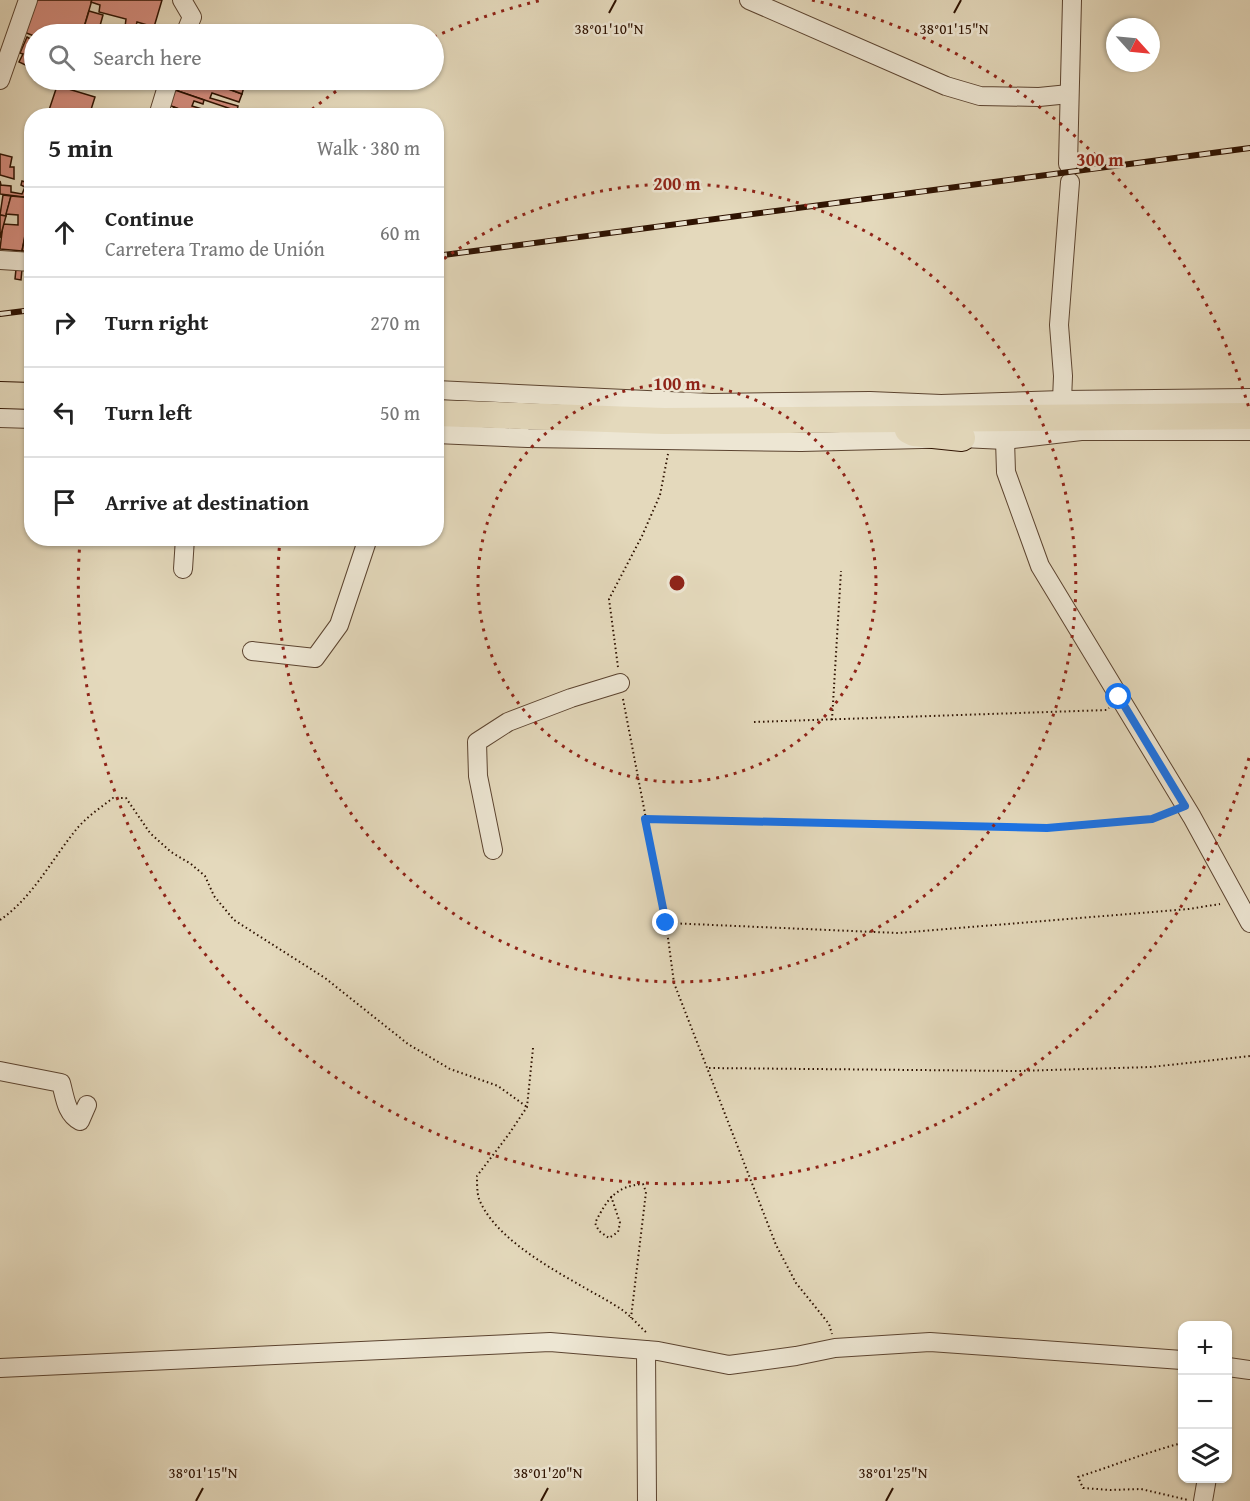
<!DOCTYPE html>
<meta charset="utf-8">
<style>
:root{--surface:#fff;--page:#f2f2f2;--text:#222;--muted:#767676;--line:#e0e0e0}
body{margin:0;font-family:"Gentium Book Plus",serif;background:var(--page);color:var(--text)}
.controls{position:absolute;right:18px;bottom:18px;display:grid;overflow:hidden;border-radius:12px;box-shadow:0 2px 4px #0004}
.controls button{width:54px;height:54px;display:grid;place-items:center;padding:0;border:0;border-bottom:2px solid var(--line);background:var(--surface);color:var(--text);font:30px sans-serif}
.compass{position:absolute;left:1106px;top:18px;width:54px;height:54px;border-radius:50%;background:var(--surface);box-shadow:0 2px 4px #0004;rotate:117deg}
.stop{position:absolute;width:18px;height:18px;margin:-14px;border:4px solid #1a73e8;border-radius:50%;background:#fff}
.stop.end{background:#1a73e8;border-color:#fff;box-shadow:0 2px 6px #0008}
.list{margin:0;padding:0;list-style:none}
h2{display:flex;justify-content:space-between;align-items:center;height:78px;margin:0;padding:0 24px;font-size:26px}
h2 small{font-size:20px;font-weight:400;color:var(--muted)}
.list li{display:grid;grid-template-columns:39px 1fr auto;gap:18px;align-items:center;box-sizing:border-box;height:90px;padding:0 24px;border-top:2px solid var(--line)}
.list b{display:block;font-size:22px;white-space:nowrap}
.list p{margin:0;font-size:20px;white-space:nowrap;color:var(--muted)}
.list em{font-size:20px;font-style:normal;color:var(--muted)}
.icon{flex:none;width:33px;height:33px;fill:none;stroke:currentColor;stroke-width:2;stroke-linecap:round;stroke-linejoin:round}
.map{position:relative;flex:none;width:1250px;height:1501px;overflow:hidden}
.search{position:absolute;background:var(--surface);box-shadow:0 2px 4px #0004;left:24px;top:24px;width:420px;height:66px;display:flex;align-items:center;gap:15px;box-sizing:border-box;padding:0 21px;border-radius:33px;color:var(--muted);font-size:22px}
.panel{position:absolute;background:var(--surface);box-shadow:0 2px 4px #0004;left:24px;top:108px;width:420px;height:438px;border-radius:24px}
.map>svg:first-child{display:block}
.building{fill:#d48c7d;stroke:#2e1201;stroke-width:1.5}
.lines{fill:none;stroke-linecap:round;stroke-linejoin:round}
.minor-casing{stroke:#5c4430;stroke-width:20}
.highway-casing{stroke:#2e1201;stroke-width:28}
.path{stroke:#2e1201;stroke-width:2;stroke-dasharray:1.5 3;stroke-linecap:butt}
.minor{stroke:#ede6d3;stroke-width:18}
.highway{stroke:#e4d9bc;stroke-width:26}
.rail-casing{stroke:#2e1201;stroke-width:6}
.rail{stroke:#ede6d3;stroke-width:4;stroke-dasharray:11;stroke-linecap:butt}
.route{stroke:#1a73e8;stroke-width:8}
.ticks{fill:none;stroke:#2e1201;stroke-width:2}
.ring{fill:none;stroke:#8f2418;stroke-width:3;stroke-dasharray:3 6}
.ticks-label{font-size:15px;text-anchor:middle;fill:#2e1201;stroke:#ede6d3;stroke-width:5;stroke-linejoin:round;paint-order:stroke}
.centre{fill:#8f2418;stroke:#ede6d3;stroke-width:3}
.ring-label{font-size:18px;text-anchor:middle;font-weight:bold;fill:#8f2418;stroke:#ede6d3;stroke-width:5;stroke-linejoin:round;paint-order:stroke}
</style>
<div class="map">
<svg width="1250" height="1501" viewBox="0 0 1250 1501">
<rect width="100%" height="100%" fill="#e4d9bc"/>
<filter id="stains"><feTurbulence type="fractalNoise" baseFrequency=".00333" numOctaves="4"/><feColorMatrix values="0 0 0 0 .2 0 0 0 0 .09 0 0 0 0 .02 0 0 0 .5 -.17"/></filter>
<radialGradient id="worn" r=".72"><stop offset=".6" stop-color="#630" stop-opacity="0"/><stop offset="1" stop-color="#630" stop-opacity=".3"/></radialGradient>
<g class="building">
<path d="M36,0h56l-10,34 -48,2 -10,-4z"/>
<path d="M92,0h70l-8,27 -17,-5 -2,8 -10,-3 1,-8 -27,-7 1,-7 -9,-3z"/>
<path d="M89,11l14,4 -5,18 5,1h-21z"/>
<path d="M27,37l7,4v28l-15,-7 4,-8 -3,-1z"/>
<path d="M59,80h7l-1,8 30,9 -6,19h-33v-3l-7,-3z"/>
<path d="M139,80h20l-2,5z"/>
<path d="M179,80h24l39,14 -3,8 -27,-9 -2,5 28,8 -1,5 -62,-21z"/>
<path d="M209,80h26l10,3 -3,11 -34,-13z"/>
<path d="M175,90l29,10 -1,4 -9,-3 -2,5 10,3 -2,4 7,3h-12l-26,-11z"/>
<path d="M174,107l16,6v3h-20z"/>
<path d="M0,154l12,3 -2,10h4v12l-14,-4z"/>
<path d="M32,166v18l-6,-2z"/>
<path d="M0,181l1,4 10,1v6l11,2 3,-7 -4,-2 1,-4 10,3v14l-32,-4z"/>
<path d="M3,195l8,1 -5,20 -6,-1z"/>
<path d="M11,196l21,2 -10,53 -22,-2 3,-25 15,1v-10l-12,-1z"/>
<path d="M0,215l6,1 -6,22z"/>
<path d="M28,223h4v28h-10z"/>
<path d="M16,269h6l-1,11 -6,-1z"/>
</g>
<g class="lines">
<defs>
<g id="minor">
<path d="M182,0l10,17 -7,17"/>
<path d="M749,0l197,86 34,10 59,1 30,-3"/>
<path d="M0,80l28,-80"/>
<path d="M158,116l11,-36"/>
<path d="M1068,164l4,-164"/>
<path d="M0,260l32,2"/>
<path d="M436,390l275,13 159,-2 71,3 121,-4 188,-2"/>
<path d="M1062,400l1,-24 -4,-51 11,-143"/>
<path d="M0,418l32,1"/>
<path d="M436,434l92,4 273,4 161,-4 43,2 76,-9h169"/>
<path d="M1005,440l1,32 34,94 152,251 58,106"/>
<path d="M183,569l2,-31"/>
<path d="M252,651l63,7 24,-33 29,-87"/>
<path d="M493,850l-15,-74 -1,-34 31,-20 63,-24 49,-15"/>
<path d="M0,1071l61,12c4,14 5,31 19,38l7,-16"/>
<path d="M646,1350l1,151"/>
<path d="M1228,1367l22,3"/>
<path d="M0,1368l550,-26 108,9 71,14 67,-9 39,-8 95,-6 252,18"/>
<path d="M1203,1501l4,-23"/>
</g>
<g id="highway">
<path d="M0,395l32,1"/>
<path d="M436,413l228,8 586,-5"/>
<path d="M908,430l6,3 48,5"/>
</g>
</defs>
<use href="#minor" class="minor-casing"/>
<use href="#highway" class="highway-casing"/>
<g class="path">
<path d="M618,667l-9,-68 33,-63 18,-41 8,-41"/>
<path d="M623,699l43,224 8,60 102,262 20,38 33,41 3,10"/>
<path d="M832,720l9,-149"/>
<path d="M754,722l353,-12 2,-2"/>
<path d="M645,819l402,9 105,-8 19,-9"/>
<path d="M0,920c32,-22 51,-59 75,-89 10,-13 25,-23 38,-33h13l24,35 21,19 20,12 14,12 9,20 20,24 91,58 83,66 42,25 48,17 29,21"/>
<path d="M667,923l231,10 291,-24 31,-5"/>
<path d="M533,1048l-6,59 -18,27 -32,42c0,7 0,17 2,23 20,49 100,83 142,110 10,7 18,17 27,25"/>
<path d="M709,1068l308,3 134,-4 99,-11"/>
<path d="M611,1196l9,27 -2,9 -9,6 -10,-7 -4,-8c12,-23 20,-37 48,-39l3,8 -15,126"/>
<path d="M1182,1443c-35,9 -69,23 -104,34l5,11 27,2 31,-1 47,11"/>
</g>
<use href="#minor" class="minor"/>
<use href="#highway" class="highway"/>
<defs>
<g id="rail">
<path d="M436,256l814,-108"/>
<path d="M0,314l32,-4"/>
</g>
</defs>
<use href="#rail" class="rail-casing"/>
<use href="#rail" class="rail"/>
</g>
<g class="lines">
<path class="route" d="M666,923l-21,-104 402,9 105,-9 33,-13 -66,-109"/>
</g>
<path class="ticks" d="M609,13l7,-13M954,13l7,-13M196,1501l7,-13M541,1501l7,-13M886,1501l7,-13"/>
<g class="ring">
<circle cx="677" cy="583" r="199"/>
<path d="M437 264A399 399 0 1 1 280 541"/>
<path d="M1249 758A598 598 0 0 1 80 541M305 115A598 598 0 0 1 351 81M434 37A598 598 0 0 1 542 0M812 0A598 598 0 0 1 1249 408"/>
</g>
<g class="ticks-label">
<text x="609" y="34">38°01'10"N</text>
<text x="954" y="34">38°01'15"N</text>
<text x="203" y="1478">38°01'15"N</text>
<text x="548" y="1478">38°01'20"N</text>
<text x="893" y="1478">38°01'25"N</text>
</g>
<circle cx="677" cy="583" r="9" class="centre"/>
<g class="ring-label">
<text x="1100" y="166">300 m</text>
<text x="677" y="190">200 m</text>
<text x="677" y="390">100 m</text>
</g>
<rect width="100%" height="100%" filter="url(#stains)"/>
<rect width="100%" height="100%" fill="url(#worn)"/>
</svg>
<div class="controls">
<button>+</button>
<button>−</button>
<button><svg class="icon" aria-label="layers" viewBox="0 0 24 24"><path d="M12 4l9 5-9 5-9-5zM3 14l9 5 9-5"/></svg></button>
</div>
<svg class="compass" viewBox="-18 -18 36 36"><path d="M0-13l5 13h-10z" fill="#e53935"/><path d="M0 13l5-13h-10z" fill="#767676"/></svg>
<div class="stop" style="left:1119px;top:697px"></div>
<div class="stop end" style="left:666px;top:923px"></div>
<div class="search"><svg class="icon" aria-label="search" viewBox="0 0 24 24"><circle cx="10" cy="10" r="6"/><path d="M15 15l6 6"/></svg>Search here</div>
<section class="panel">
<h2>5 min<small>Walk · 380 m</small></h2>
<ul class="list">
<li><svg class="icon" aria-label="ahead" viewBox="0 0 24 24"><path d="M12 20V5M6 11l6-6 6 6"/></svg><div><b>Continue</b><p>Carretera Tramo de Unión</p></div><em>60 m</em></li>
<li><svg class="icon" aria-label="right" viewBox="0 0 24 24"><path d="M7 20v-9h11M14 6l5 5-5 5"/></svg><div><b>Turn right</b></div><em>270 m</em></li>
<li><svg class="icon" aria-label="left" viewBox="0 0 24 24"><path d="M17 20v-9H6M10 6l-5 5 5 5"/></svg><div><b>Turn left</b></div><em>50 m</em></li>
<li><svg class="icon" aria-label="arrive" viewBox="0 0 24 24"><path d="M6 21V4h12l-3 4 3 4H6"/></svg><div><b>Arrive at destination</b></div></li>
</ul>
</section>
</div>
